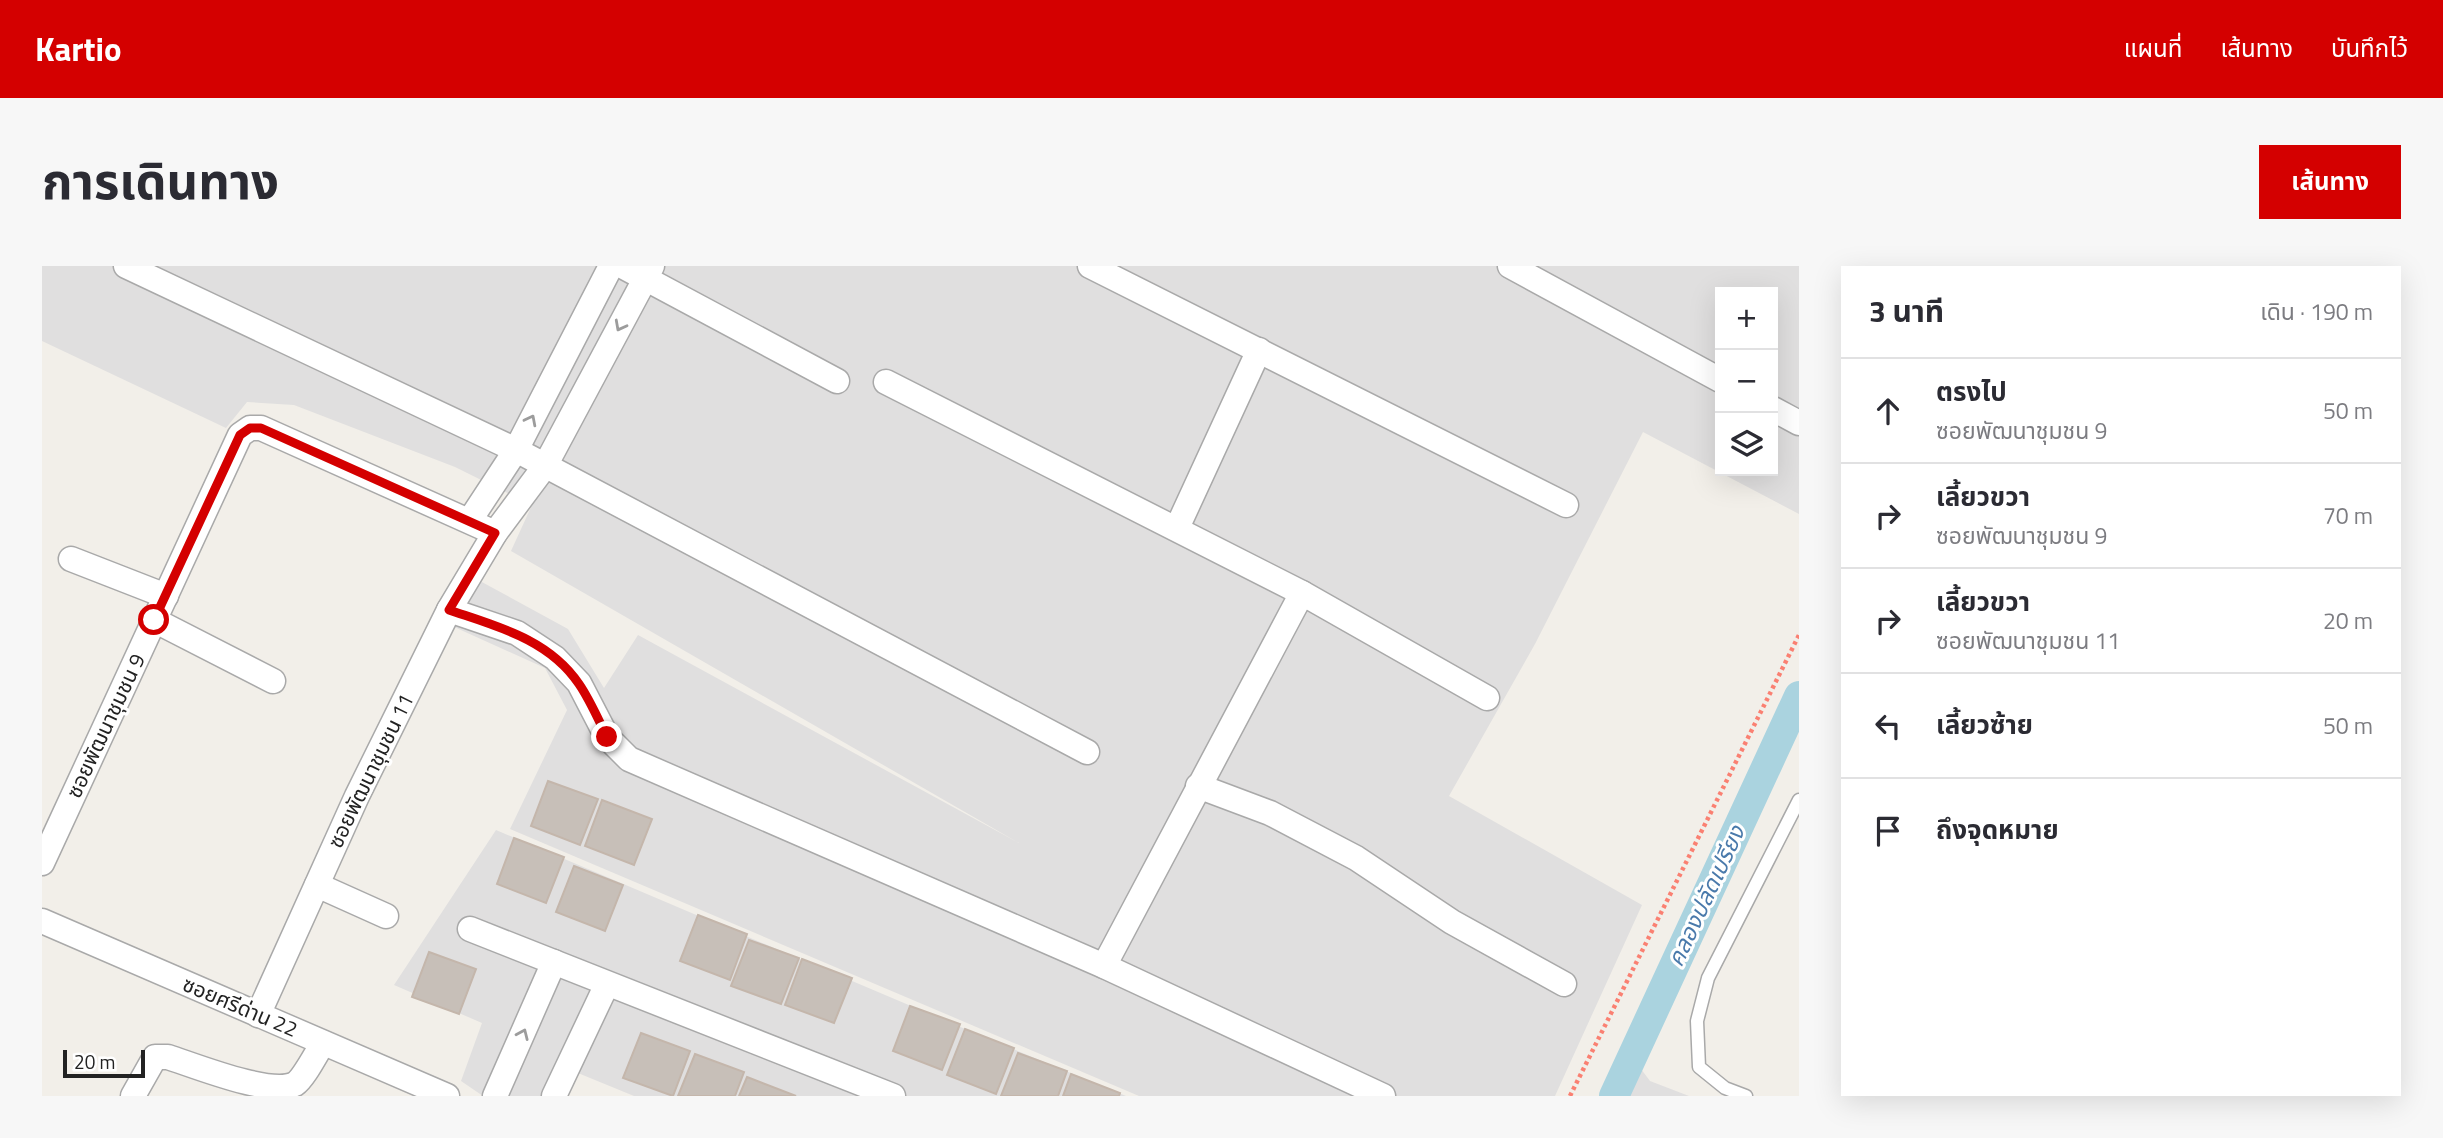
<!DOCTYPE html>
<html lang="th">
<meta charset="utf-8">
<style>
:root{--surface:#fff;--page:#f7f7f7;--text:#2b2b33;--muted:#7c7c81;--line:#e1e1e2;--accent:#d40000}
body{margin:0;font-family:"Titillium Web","Noto Sans Thai",sans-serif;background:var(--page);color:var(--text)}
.controls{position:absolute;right:21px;top:21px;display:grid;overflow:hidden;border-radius:0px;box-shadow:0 7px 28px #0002}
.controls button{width:63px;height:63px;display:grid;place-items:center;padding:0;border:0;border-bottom:2px solid var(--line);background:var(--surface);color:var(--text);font:35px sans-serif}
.scale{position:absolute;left:21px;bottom:18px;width:82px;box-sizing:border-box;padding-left:7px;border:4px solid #222;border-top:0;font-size:19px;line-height:24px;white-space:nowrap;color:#222;-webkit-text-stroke:5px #fff;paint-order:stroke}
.stop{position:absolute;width:21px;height:21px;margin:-16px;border:5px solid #d40000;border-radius:50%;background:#fff}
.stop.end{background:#d40000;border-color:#fff;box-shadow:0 2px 7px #0008}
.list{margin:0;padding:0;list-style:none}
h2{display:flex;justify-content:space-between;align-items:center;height:91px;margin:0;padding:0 28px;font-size:30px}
h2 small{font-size:23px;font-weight:400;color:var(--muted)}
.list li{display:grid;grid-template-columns:46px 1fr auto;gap:21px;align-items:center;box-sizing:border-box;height:105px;padding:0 28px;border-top:2px solid var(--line)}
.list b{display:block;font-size:26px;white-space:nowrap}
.list p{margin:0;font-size:23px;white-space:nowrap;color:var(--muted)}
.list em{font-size:23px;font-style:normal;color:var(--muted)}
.icon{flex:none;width:38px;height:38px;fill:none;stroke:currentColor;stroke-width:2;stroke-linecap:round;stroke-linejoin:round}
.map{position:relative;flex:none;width:1757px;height:830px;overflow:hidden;border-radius:0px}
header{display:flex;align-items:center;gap:42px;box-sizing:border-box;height:98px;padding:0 35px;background:var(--accent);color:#fff}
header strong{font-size:33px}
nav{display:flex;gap:38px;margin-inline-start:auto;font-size:24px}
.intro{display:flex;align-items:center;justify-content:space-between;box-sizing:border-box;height:168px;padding:0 42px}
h1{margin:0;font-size:49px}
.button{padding:18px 32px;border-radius:0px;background:var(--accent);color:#fff;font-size:24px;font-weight:700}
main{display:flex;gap:42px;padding:0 42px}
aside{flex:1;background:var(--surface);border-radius:0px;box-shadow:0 7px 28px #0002}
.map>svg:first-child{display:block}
.residential{fill:#e0dfdf;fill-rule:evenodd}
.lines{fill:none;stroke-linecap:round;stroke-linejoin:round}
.canal{stroke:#aad3df;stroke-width:30}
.building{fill:#c7bfb8;stroke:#c4b6ab;stroke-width:2}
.lane-casing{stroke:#a9a9a9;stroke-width:15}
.street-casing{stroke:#a9a9a9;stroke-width:27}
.path{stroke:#fa8072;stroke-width:4.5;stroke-dasharray:3.5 3.5;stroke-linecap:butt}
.lane{stroke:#fff;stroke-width:12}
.street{stroke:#fff;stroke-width:24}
.oneway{stroke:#9c9c9c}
.route{stroke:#d40000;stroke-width:9}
.labels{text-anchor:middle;stroke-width:6;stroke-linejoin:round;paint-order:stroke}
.street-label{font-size:21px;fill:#222;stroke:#fff}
.water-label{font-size:23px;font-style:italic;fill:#4a7aab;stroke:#fff}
</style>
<header>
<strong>Kartio</strong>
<nav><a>แผนที่</a><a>เส้นทาง</a><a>บันทึกไว้</a></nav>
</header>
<div class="intro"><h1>การเดินทาง</h1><a class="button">เส้นทาง</a></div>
<main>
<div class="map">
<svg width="1757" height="830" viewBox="0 0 1757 830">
<rect width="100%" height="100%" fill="#f2efe9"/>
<g class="residential">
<path d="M0,0h1757v248l-156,-82 -108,212 -86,152 193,109 -87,191h-416l-629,-267 57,-119 -22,-42 -93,-42 28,-45 88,48 36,59 34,-53 381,208 -508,-292 21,-46 -77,-38 -161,-62 -47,-3 -21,26 -184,-87zM1678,26h53v179h-53z"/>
<path d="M454,564l474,201 156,65h-492l-61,-25 -12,25h-78l-22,-15 21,-58 -88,-38z"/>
<path d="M1599,803l9,12 39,15h-61z"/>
</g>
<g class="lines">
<path class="canal" d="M1572,830l185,-400"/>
</g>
<g class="building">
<path d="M506,515l50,18 -18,46 -49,-19z"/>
<path d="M560,534l50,19 -18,46 -49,-19z"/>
<path d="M472,572l50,19 -18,46 -49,-19z"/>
<path d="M532,600l49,19 -18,46 -49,-19z"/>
<path d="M656,649l49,19 -17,46 -50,-19z"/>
<path d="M707,674l50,18 -18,46 -50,-18z"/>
<path d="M387,686l47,17 -17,45 -47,-17z"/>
<path d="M760,693l50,19 -18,45 -49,-18z"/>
<path d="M868,740l50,18 -18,46 -49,-19z"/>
<path d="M923,763l49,19 -18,46 -49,-19z"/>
<path d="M599,767l49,18 -17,45 -50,-18z"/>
<path d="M976,787l49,18 -9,25h-57z"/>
<path d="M653,788l49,18 -9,24h-57z"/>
<path d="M1029,808l49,19 -1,3h-56z"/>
<path d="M705,811l49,19h-57z"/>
</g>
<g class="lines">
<defs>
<path id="lane" d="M1704,830l-21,-8 -26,-21 -2,-46 11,-43 91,-178"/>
<g id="street">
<path d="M84,0l390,184 571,302"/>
<path d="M580,0l215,115"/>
<path d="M1048,0l476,239"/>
<path d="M1468,0l210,114"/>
<path d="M844,116l416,211 185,105"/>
<path d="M1731,143l26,14"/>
<path d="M428,254l46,-70 95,-184"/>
<path d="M1135,262l82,-178"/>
<path d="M29,293l95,37"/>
<path d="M407,344l68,23 38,25 24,25 28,54 22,22 475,207 279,130"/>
<path d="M112,354l119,61"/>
<path d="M1156,520l72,27 86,45 96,64 112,62"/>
<path d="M0,597l198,-428 10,-7h11l234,105"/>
<path d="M275,619l69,31"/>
<path d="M0,655l405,175"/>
<path d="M428,663l423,167"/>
<path d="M1062,700l198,-373"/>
<path d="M216,749l99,-219 92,-186 46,-77 50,-67 107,-200"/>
<path d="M91,830l22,-39h13c28,9 102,39 127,27 9,-6 22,-32 28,-41"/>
<path d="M453,830l59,-134"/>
<path d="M512,830l53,-112"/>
</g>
</defs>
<use href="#lane" class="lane-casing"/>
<use href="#street" class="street-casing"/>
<path class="path" d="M1528,830l229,-461"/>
<use href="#lane" class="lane"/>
<use href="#street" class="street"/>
</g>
<defs><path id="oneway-chevron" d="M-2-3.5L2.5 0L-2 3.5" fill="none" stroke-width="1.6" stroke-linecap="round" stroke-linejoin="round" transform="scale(1.75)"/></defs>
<g class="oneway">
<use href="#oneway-chevron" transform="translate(578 60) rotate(118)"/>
<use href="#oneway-chevron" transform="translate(489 154) rotate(-63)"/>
<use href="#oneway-chevron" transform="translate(481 768) rotate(-66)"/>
</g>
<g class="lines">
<path class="route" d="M112,354l86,-185 10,-7h11l234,105 -46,77c47,16 100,29 130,74 11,16 19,35 28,53"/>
</g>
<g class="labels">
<g class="street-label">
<text transform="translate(64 460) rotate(-65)" y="7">ซอยพัฒนาชุมชน 9</text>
<text transform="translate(329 505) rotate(-64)" y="7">ซอยพัฒนาชุมชน 11</text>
<text transform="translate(198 741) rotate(23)" y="7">ซอยศรีด่าน 22</text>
</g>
<g class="water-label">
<text transform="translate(1664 630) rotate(-65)" y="8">คลองปลัดเปรียง</text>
</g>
</g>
</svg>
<div class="controls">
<button>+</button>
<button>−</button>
<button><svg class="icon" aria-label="layers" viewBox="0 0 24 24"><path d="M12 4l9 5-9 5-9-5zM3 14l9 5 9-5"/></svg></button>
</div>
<div class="scale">20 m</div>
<div class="stop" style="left:112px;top:354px"></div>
<div class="stop end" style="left:565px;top:471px"></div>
</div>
<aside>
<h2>3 นาที<small>เดิน · 190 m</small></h2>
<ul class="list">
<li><svg class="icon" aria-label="ahead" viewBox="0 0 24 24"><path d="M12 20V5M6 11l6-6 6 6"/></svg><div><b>ตรงไป</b><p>ซอยพัฒนาชุมชน 9</p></div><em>50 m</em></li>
<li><svg class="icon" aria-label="right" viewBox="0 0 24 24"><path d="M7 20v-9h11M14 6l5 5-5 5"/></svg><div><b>เลี้ยวขวา</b><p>ซอยพัฒนาชุมชน 9</p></div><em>70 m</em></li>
<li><svg class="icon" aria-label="right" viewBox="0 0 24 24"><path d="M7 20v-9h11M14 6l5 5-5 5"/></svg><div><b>เลี้ยวขวา</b><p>ซอยพัฒนาชุมชน 11</p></div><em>20 m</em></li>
<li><svg class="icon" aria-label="left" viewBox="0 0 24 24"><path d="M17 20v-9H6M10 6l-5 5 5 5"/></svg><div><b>เลี้ยวซ้าย</b></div><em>50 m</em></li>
<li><svg class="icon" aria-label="arrive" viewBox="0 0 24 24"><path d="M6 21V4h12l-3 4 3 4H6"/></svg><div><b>ถึงจุดหมาย</b></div></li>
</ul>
</aside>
</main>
